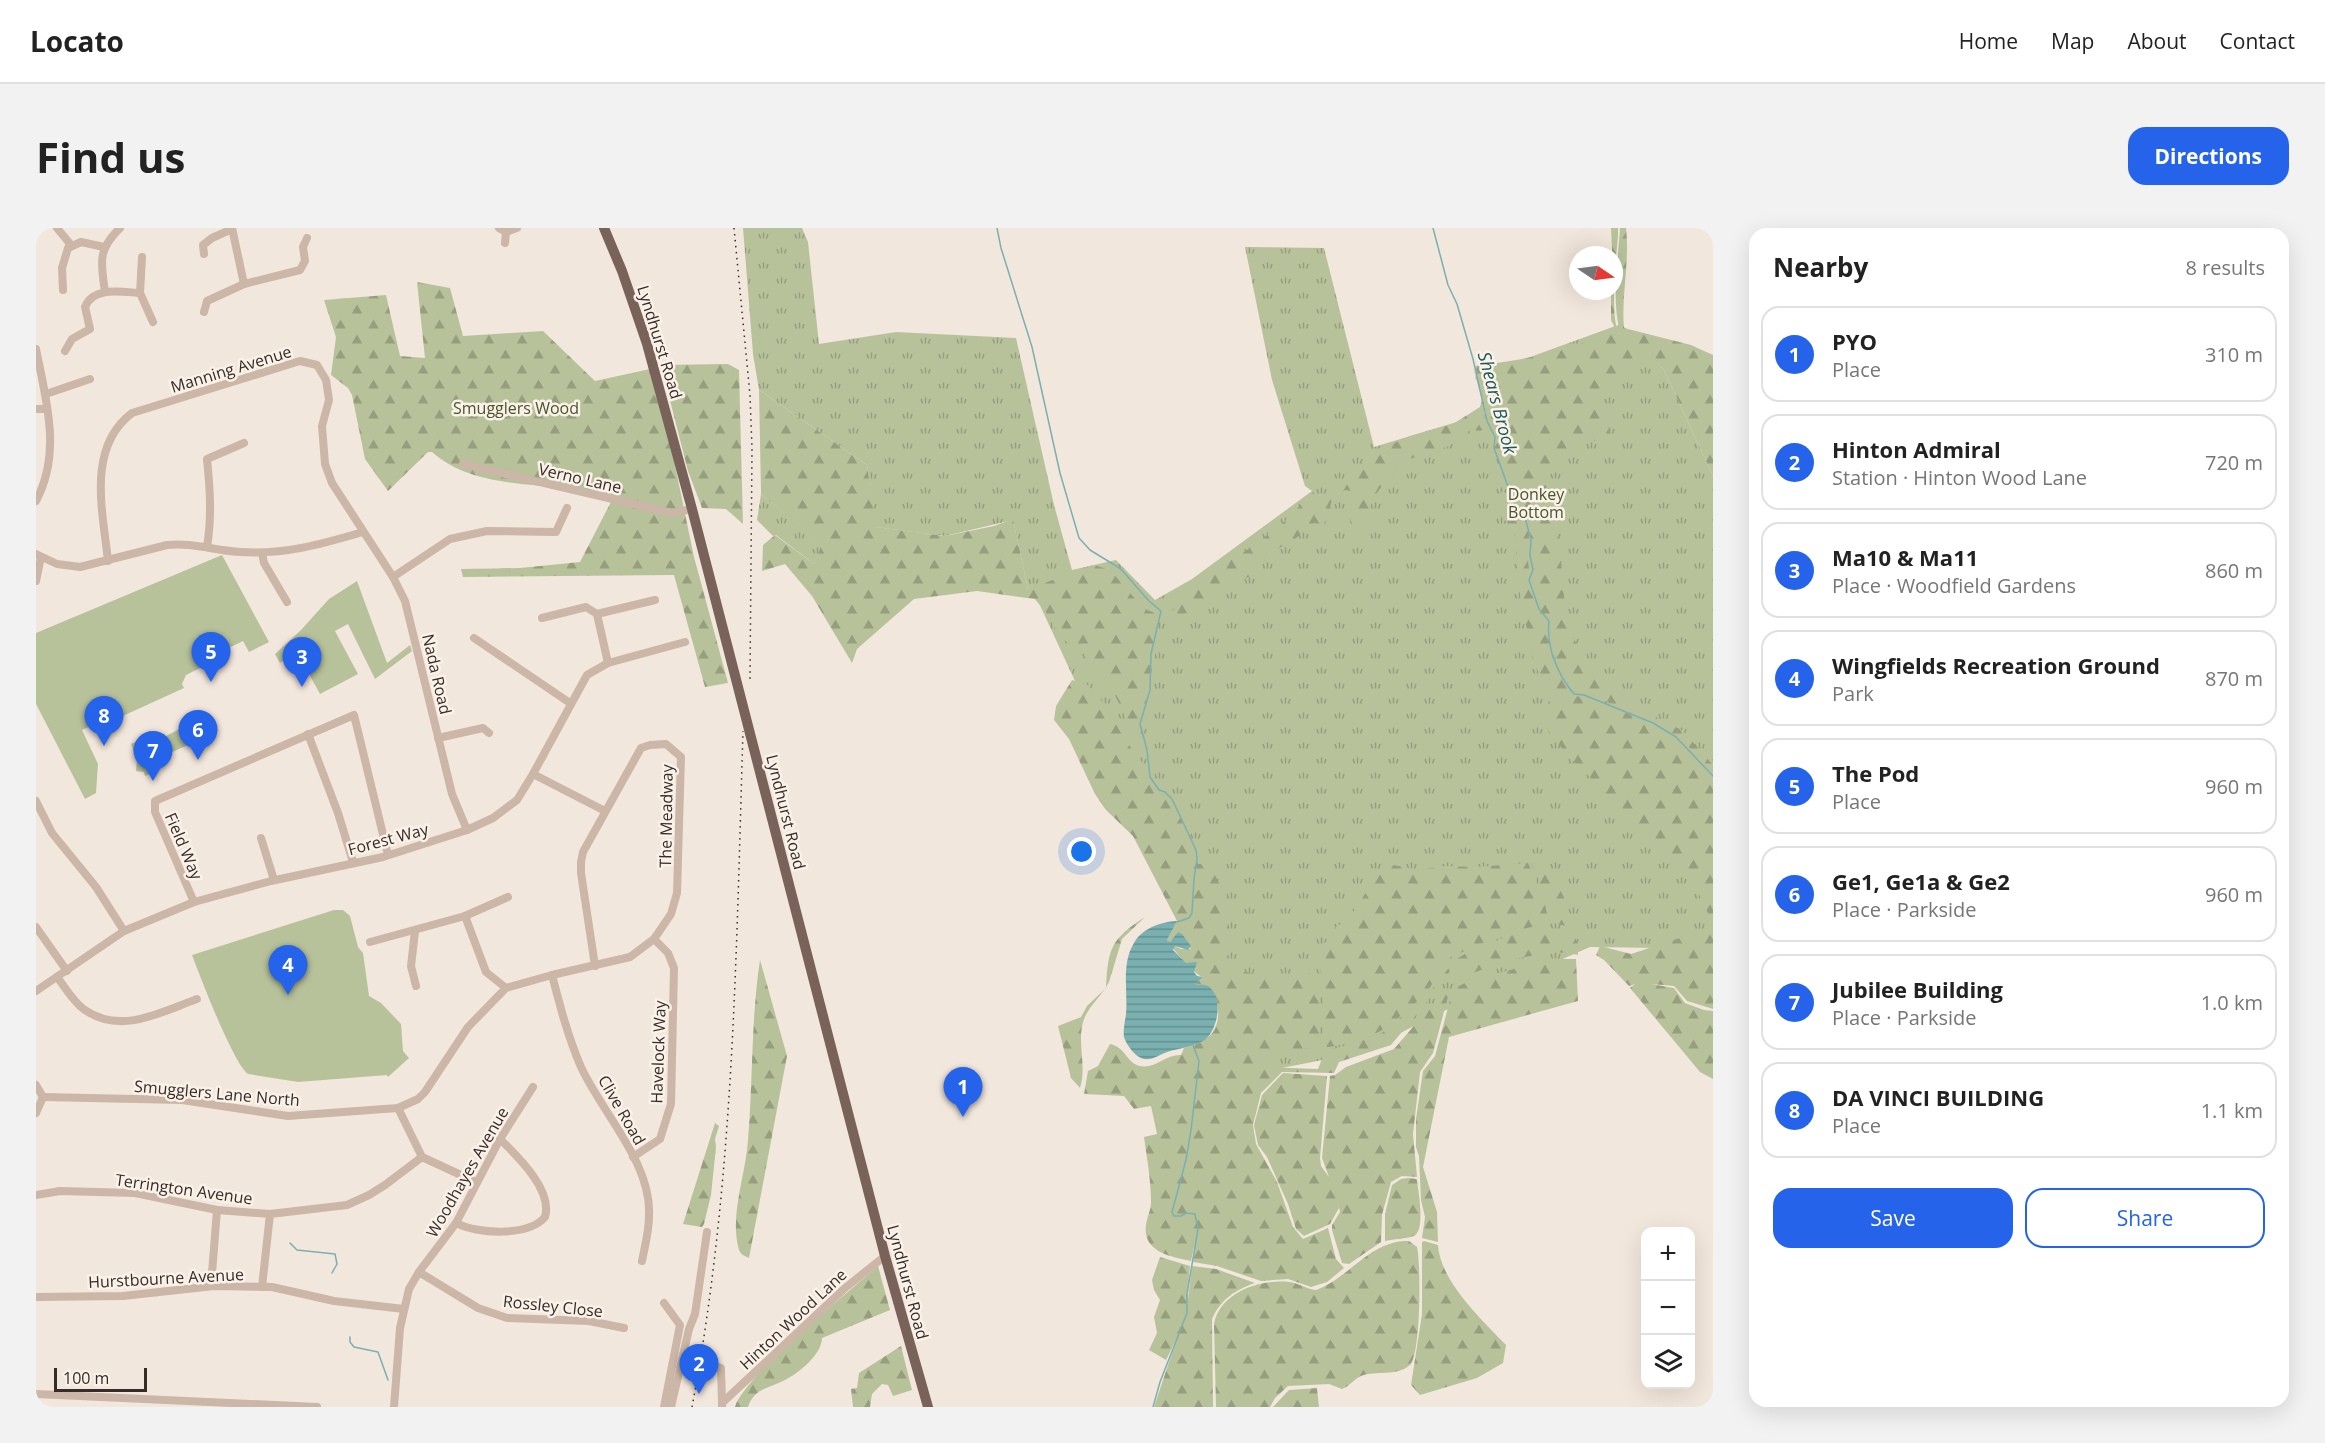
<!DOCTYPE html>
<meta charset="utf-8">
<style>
:root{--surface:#fff;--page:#f2f2f2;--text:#222;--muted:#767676;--line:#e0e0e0;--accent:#2563eb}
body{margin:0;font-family:"Open Sans",sans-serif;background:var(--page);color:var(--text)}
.controls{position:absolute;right:18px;bottom:18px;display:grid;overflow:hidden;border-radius:12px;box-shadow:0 6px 24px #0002}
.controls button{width:54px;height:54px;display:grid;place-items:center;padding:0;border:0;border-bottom:2px solid var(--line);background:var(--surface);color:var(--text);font:30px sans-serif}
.compass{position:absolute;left:1533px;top:18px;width:54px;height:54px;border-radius:50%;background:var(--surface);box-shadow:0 6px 24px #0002;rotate:103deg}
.scale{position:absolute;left:18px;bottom:15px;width:93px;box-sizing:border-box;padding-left:6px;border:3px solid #372c28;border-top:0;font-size:16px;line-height:21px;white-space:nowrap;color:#372c28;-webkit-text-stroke:4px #faf1e8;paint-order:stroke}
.you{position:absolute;left:1046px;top:624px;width:21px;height:21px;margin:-15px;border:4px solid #fff;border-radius:50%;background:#1a73e8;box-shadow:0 0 0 9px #1a73e833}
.badge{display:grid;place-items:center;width:39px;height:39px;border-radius:50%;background:var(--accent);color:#fff;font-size:20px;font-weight:700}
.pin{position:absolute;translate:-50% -50px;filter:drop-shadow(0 2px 3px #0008)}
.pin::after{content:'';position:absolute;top:32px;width:21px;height:18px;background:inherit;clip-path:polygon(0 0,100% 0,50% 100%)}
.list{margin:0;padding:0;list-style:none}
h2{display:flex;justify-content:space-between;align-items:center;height:78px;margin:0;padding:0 24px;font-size:26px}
h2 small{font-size:20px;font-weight:400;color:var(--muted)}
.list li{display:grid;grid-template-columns:39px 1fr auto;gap:18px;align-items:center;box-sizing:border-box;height:96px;margin:0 12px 12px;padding:0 12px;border:2px solid var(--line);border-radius:18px}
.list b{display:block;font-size:22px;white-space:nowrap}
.list p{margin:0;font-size:20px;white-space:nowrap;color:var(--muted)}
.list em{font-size:20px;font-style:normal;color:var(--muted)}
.actions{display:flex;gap:12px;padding:18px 24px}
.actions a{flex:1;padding:14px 0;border:2px solid var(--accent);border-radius:18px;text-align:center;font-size:21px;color:var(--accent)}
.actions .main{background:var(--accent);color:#fff}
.icon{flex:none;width:33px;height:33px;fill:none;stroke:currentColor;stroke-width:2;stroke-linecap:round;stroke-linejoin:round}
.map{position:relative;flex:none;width:1677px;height:1179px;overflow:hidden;border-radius:18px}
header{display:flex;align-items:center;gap:36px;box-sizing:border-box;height:84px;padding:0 30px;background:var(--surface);border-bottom:2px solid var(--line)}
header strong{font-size:28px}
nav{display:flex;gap:33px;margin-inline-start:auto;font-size:21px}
.intro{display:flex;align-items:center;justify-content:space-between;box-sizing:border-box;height:144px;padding:0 36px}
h1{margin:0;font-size:42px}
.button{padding:15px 27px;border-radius:18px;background:var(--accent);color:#fff;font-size:21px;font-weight:700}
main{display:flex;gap:36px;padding:0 36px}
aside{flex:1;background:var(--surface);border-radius:18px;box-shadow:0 6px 24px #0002}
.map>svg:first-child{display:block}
.grass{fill:url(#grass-tufts)}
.forest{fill:url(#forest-firs);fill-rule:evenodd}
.green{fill:#b7c29b}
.water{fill:url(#water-rules)}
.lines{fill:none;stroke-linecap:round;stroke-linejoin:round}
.stream{stroke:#7ab0b0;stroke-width:1.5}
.minor{stroke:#cbb6a7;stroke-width:8}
.major{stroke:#796259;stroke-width:10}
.rail{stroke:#372c28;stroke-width:1.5;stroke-dasharray:1.5 4.5;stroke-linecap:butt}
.labels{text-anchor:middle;stroke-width:5;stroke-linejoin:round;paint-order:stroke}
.street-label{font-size:16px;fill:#372c28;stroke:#faf1e8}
.park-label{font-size:16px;fill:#48562b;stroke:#faf1e8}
.water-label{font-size:18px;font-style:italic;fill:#1d5859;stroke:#faf1e8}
</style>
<header>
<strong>Locato</strong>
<nav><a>Home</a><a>Map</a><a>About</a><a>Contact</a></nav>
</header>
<div class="intro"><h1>Find us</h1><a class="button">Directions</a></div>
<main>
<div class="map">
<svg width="1677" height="1179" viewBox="0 0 1677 1179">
<defs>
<pattern id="grass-tufts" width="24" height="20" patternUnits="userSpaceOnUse" patternTransform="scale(1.5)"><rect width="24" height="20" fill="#b7c29b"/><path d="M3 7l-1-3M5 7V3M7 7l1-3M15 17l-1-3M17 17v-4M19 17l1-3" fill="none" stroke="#969e7e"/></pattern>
<pattern id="forest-firs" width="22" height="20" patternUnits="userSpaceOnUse" patternTransform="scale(1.5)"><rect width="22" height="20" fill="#b7c29b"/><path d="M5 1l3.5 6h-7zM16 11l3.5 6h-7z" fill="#969e7e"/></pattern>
<pattern id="water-rules" width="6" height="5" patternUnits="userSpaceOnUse" patternTransform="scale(1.5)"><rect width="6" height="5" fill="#7ab0b0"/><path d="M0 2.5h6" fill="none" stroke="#658f8f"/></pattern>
</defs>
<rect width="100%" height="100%" fill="#f2e7dc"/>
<g class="grass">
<path d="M707,0h59l6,14 11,102 77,-12 120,6 38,167 18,65 44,-10 39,40 37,-21 120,-88 -7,-5 -33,-106 -27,-133 79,1 50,199 119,-36 -18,-34 146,-53 43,46 49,106v455l-53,17 -70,-1 -153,67 -73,38 -108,21 -224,-485 -4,1 -15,-69 -68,16 -70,-9 -8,-62 -108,-75 -6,-36z"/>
<path d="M725,266l62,50 -9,20 -38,-29 -3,1 -16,-16z"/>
</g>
<g class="forest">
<path d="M1575,0h7v9c-2,19 -9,84 2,98 6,7 15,13 21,19l-11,13 -20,15 -10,14 -1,16 12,22c-12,5 -24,9 -35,16 -21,12 -39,39 -64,40l-18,-42 6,-10 -13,-20 -3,-13v13l7,12 -22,1 -20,15 -48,16c-12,25 -38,30 -29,62l-15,6 -6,-5 -4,-16 8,-13 -4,-5 -6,-1 -13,10 -2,7 5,5 -14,14 -7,-3 -19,16 -16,9 -9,11 -16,4 -2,3 3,9 -34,11 -29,24 -10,5 -8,2 -16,-3 -2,34 -17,89 -11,-14 -13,-28 -21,-22 -10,-19 -24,-17 -13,-23 -12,-15 -58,-8 -63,8 -57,50 -5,14 -40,-67 -27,-32 -23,7 1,-26 12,-10 39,29 8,-20 -61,-50 -2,-104 108,75 9,62 69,9 49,-10 19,-7 15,70 66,-24 16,5 34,39 14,5 -2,-7 7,5 7,1 49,-46 33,-20 33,-26 28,-29 9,7 35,-31 41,-27 12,-5 43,-12 27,-17 2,-7 -9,-33 8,24 -6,-25c47,-6 98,-14 140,-38l-4,-8v-29h3z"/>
<path d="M1584,0h6c4,33 -5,67 -2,100l67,17 22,10v121l-49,-106 -40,-41 -5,-1c-7,-32 -1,-67 1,-100z"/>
<path d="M381,54l33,6 13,48 80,-5 52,50 55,-12 21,77 23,111 34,126 -23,4 -31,-112 -211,2 -2,-8 59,-1 60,-6 33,-64c-58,-20 -132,-3 -181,-46h-4l-40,39 -23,-32 -13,-64 -4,-7 -17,-13 5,-38 -12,-37 62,-5 14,61 25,2z"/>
<path d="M692,136l11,6 4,154 -17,-15 -24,-1 -14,-37 -27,-106z"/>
<path d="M1512,246l13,87 5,59 14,32 14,25 7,8 19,10 11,9 52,27 30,34v11c-8,-10 -17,-22 -27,-32 -23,-22 -82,-48 -112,-50l-15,-28 -10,-24c2,17 13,41 24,54 10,0 13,4 22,7 45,13 97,34 118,80v141l-13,-28 -32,-43 -97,-94 -22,-26 -4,-14 4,-20 -17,-43 -14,-74 -3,-47 -12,-18 -2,-25 11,2 1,2zM1477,271l14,18 3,15 2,12 -2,15 3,14 -3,9 3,10 -5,-10c3,-10 0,-14 0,-24 -1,-13 4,-25 -2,-38 -4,-8 -10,-12 -13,-21z"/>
<path d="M1036,452l16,5 19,22 28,48 13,13 6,19 18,10 26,67h11l18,34 3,43 -1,11 -8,19 3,6 22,-5 36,8 19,-9 14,4 6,32 -3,39 -47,10v3l-7,3 2,5 52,2 7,-18 34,-9 23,-9 48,-41 25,-32 15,-9 36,-14 35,-9 32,2 2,2 3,23c-9,-2 -19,-3 -28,-2 -23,2 -76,14 -91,30l-9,-13 -4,9 -55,66 -52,17 -5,11 -52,-1 -21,21 -8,32 3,19 21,38 16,45 10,12 25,-11 8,31 8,9 -17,14 -16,5 -23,-8 -27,2 -44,-15 -24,-4 2,-19 -4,18c-20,-4 -49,-9 -45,-36 1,-9 5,-14 5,-23 0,-22 -4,-43 -7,-65l13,-3 -6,-28 -17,3 -10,-13 -40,-2 4,-23 10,-5 12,-22c17,4 16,19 30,22 16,3 26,-12 41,-11l3,-7c11,-3 21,-6 29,-16 8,-11 7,-37 -5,-45 -4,-3 -9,-2 -14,-3l9,-7c-8,-2 -25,-22 -30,-29l2,-2 6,3h10l-13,-16 -8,9 -3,-2 10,-19 -44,-85 -27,-26 -11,-16 -26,-55 -15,-19 2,-14z"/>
<path d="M1494,634c27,13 36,35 43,63l-2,2 -18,-4 -8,-31z"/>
<path d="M1492,635l15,33 6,26 -53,15 -49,22c-11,8 -11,22 -19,31 -10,12 -34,32 -46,40 -10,6 -46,18 -57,17l-2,-9 1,-31 -5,-61 10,-6 6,-12 14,-10 34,-51 11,-2 24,5 27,-4 32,1z"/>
<path d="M1109,689l-23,22 -13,43c-7,14 -21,24 -26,40 -6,22 4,44 -3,66l-9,-10 -13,-52 23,-9 6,-11 19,-18c2,-40 5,-49 39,-71z"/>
<path d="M1677,699v82l-26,-8 -13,-15 -23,-2 23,4 11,15 19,7 9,1v68l-13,-7 -70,-84 5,-4 -6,2 -25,-26 -8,-5 4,-9 31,8z"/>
<path d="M1517,731h23l2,42 -129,36 -26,130 14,45 1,30 -16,-4 3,-21 -4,-17 -2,-44 -3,-9v-28l7,-48 12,-15 18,-67 18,-9z"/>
<path d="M724,732l27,96 -38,202c-4,-2 -8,-3 -10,-8 -10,-34 7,-76 9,-110 5,-60 3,-121 12,-180z"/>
<path d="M1414,761l-17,64 -13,19 -7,62 4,43 -15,-1 -11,6 -9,33 -1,27 -32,22 -7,-1 -10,-33v-5l8,-13 -5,-21 4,17 -9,16 -26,12 -8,-7 -8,-25 -21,-47 -9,-12 -4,-20 8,-30 21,-22 44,3 -7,82 1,8 8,11 -7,-19 8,-82 5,-1 11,-8 48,-18 43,-50z"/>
<path d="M679,895l4,3 -4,13 1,8 -5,48 -7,29 -2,3 -19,-3z"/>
<path d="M1372,950l9,1c1,12 9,51 -3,57 -8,3 -20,3 -29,5v-27l7,-29 9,-6z"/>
<path d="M1368,1013h5l8,6c4,17 4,107 -7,118 -14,12 -34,5 -49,11 -7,3 -11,10 -19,13l-13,-5 -41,2 -13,12 -5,9h-54l-2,-83c6,-32 46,-45 75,-42 10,1 17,7 27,8 33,-12 51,-46 88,-49z"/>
<path d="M1388,1013l14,4c2,36 44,75 68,100l-3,18 -26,15 -57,17 -9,-10 11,-71v-72z"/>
<path d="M1124,1029l30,9 -3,41 5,-41 24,3 39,14c-20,7 -34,16 -43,36l1,88h-59l23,-69 -11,22 -17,-10 8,-17 -3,-16 6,-17 -6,-10 -2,-10z"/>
<path d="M842,1038l12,44 -68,28c0,16 -23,35 -37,42 -15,8 -31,8 -37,27h-13c7,-29 115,-116 143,-141z"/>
<path d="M865,1118l11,44 -19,6 -5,-11 -6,-1 -10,10 -2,13h-17l-2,-18 6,-1 2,-15z"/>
<path d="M1281,1160l2,19h-46l16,-17z"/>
</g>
<g class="green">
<path d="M186,327l47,87 -20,10 -6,-11 -27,13 -2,7 -28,14 -4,9 2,4 -70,32 -8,-1 -24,11 16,34 -2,29 -11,6 -49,-95v-71z"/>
<path d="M321,353l30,82 23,-18 2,6 -37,28 -27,-55 -13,7 23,43 -38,20 -23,-42 -17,11 -5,-9 26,-24 28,-31z"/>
<path d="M147,499l7,17 -31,14 1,2 -8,4 3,8 -10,4 -1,-4 -8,-1 1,-12 -6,-15 19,-9 3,8z"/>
<path d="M298,682h9l7,6 8,31 5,6 6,43 12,7 20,21 2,27 6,7 -21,19 -1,-2 -89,7 -50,-8c-15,-11 -48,-98 -56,-119z"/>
</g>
<path class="water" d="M1141,693l-10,19 3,2 8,-10 4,2 9,12 -3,4 -13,-4 -2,4 13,13 11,-1 -3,10 3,4 6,1 -8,7c4,1 9,0 13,2 16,11 10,42 -2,53 -10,8 -27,9 -39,13 -8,3 -17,10 -26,6 -7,-3 -15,-14 -17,-21 -1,-8 1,-15 2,-23 2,-23 -5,-50 8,-71 8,-15 27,-21 43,-22z"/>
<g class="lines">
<g class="stream">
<path d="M961,0l4,20 31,99 28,126 19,65 11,12 31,19 28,32 12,10 -10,43 -1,36 -10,34 7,26 3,27 9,13 6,2 7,7 24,51 1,9 -3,20 -2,34 -3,5 -12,4"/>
<path d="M1397,0l15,57 9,19 16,55 14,62 8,16 -1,11 21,58 10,12 6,21 -1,17 3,14 -4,10 10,29 10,12c-3,25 8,53 25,73l10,1 69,28 23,14 37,39"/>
<path d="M254,1015l7,7 38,4 2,10 -5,9"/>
<path d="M314,1109v5l4,5 24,5 10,28"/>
<path d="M1117,1179l7,-25 27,-69v-19l11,-65 -3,-15 -9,-1 -5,3h-7l-2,-4 14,-52 5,-30 8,-69 -6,-16"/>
</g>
<g class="minor">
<path d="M21,0l14,17"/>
<path d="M196,0l12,56"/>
<path d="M463,0l7,4 11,-4"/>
<path d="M469,15l1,-11"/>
<path d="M168,26l-1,-9 9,-7 20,-9"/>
<path d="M27,62l-1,-22 6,-20 13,-6 23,5"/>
<path d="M69,64c-4,-29 -8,-42 15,-64"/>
<path d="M104,65l13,29"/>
<path d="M168,84l3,-11 37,-17 56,-14 5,-9 -2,-14 4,-9"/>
<path d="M0,121c10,51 26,104 0,152"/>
<path d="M29,123l7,-12 18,-10 -5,-22c8,-21 37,-15 55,-14l2,-36"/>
<path d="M10,166l44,-15"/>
<path d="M0,181h11"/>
<path d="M427,236l209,49 20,-4"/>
<path d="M171,319c5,-30 3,-58 0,-88l37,-16"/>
<path d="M226,325l2,10 23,39"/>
<path d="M0,326l21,10 23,3 87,-22c25,-3 49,6 74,7 43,3 81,-8 122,-20"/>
<path d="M72,333c-5,-49 -22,-113 24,-148l168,-52 17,4 9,15 3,20 -7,26 3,38 7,19 61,94 12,24 47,193 15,36"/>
<path d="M357,349l57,-38 37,-8 69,1 11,-24"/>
<path d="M0,353l5,-24"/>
<path d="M561,386l58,-14"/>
<path d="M506,390l44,-11 11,7 11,49"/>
<path d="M438,410l96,65"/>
<path d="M272,506l30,79 15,49"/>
<path d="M402,510l45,-10 6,5"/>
<path d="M497,546l72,37"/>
<path d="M0,573l16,32 44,54 28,44"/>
<path d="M225,610l13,42"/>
<path d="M158,674l-39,-90v-11l199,-86 34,140"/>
<path d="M429,688l21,56 20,16"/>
<path d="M0,699l31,44"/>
<path d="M379,703l-4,35 5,20"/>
<path d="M334,714l95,-26 43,-19"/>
<path d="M516,747c8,31 16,62 29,92 21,46 71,96 68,149 0,15 -4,30 -7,45"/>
<path d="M21,749c8,10 17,26 28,33 36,25 76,2 112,-11"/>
<path d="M0,763l88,-60 70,-29 77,-21 112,-24 84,-27 26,-12 24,-18 16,-26 54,-99 21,-12 77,-21"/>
<path d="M0,857l7,12"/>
<path d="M7,869l139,3 106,16 110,-8 20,-9 7,-7 43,-65 38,-39 46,-13 78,-18 24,-18 17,-25 6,-21 4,-136 -15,-13 -16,1 -9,3 -58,104 -2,10v11l14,93"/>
<path d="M362,880l24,49 54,25"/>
<path d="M0,885l7,-16"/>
<path d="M597,929l27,-18 11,-35 3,-136 -6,-15 -14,-14"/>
<path d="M0,967l24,-4 75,2 82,17 53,4 77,-9 22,-10 16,-10 37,-28"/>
<path d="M420,995c21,11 72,14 89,-6 8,-27 -27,-60 -45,-78"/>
<path d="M383,1044l59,36 29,10 82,3 35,7"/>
<path d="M175,1058l6,-76"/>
<path d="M226,1059l8,-73"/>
<path d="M0,1069l87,-1 91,-10 58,1 62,14 70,8"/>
<path d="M628,1075l16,22 -16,82"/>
<path d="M682,1139l3,1 1,35"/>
<path d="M0,1166l281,13"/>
<path d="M358,1179l6,-79 9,-39 10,-17 37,-49 44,-84 33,-52"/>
<path d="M635,1179l18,-78 6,-15 12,-82"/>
<path d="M686,1179v-4l123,-115 40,-32"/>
</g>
<path class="major" d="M568,0l18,43 25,73 45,165 193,747 43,151"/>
<g class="rail">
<path d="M698,0l16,167 2,53 -2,231"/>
<path d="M656,1179c42,-223 44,-450 51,-676"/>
</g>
</g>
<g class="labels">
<g class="street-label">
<text transform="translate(624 114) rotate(73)" y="6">Lyndhurst Road</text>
<text transform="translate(195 141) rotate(-17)" y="6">Manning Avenue</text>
<text transform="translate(544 250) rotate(13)" y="6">Verno Lane</text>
<text transform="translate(401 446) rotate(77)" y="6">Nada Road</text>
<text transform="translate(750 584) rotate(76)" y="6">Lyndhurst Road</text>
<text transform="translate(630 588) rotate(-89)" y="6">The Meadway</text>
<text transform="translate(352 611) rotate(-15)" y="6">Forest Way</text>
<text transform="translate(148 618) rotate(67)" y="6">Field Way</text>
<text transform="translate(622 824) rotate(-88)" y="6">Havelock Way</text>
<text transform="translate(181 865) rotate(5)" y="6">Smugglers Lane North</text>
<text transform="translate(586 882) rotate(60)" y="6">Clive Road</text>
<text transform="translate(431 944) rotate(-60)" y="6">Woodhayes Avenue</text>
<text transform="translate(148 961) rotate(8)" y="6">Terrington Avenue</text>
<text transform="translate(130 1050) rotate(-3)" y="6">Hurstbourne Avenue</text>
<text transform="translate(872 1054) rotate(75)" y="6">Lyndhurst Road</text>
<text transform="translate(517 1078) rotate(6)" y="6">Rossley Close</text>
<text transform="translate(757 1091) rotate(-43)" y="6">Hinton Wood Lane</text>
</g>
<g class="park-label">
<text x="480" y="186">Smugglers Wood</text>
<text x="1500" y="272">Donkey<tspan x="1500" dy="18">Bottom</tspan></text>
</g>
<g class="water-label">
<text transform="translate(1461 175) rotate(75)" y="6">Shears Brook</text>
</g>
</g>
</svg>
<div class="controls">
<button>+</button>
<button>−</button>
<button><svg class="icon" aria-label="layers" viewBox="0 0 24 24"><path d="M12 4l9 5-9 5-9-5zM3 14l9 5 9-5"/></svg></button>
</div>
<svg class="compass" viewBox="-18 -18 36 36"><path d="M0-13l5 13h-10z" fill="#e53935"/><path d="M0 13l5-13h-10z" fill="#767676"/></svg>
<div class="scale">100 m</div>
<div class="you"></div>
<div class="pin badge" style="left:927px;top:889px">1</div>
<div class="pin badge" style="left:663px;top:1166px">2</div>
<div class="pin badge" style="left:266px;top:459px">3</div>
<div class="pin badge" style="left:252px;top:767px">4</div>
<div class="pin badge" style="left:175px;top:454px">5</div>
<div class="pin badge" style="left:162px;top:532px">6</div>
<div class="pin badge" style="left:117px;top:553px">7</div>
<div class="pin badge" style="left:68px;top:518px">8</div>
</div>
<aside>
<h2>Nearby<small>8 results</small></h2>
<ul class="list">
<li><span class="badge">1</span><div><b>PYO</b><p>Place</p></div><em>310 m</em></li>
<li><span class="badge">2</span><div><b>Hinton Admiral</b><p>Station · Hinton Wood Lane</p></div><em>720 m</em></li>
<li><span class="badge">3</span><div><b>Ma10 &amp; Ma11</b><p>Place · Woodfield Gardens</p></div><em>860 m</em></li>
<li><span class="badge">4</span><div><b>Wingfields Recreation Ground</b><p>Park</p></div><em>870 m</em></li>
<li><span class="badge">5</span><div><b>The Pod</b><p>Place</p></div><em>960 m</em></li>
<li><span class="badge">6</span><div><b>Ge1, Ge1a &amp; Ge2</b><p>Place · Parkside</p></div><em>960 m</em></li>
<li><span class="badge">7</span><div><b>Jubilee Building</b><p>Place · Parkside</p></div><em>1.0 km</em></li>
<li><span class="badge">8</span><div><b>DA VINCI BUILDING</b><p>Place</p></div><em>1.1 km</em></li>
</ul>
<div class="actions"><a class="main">Save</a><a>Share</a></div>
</aside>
</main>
